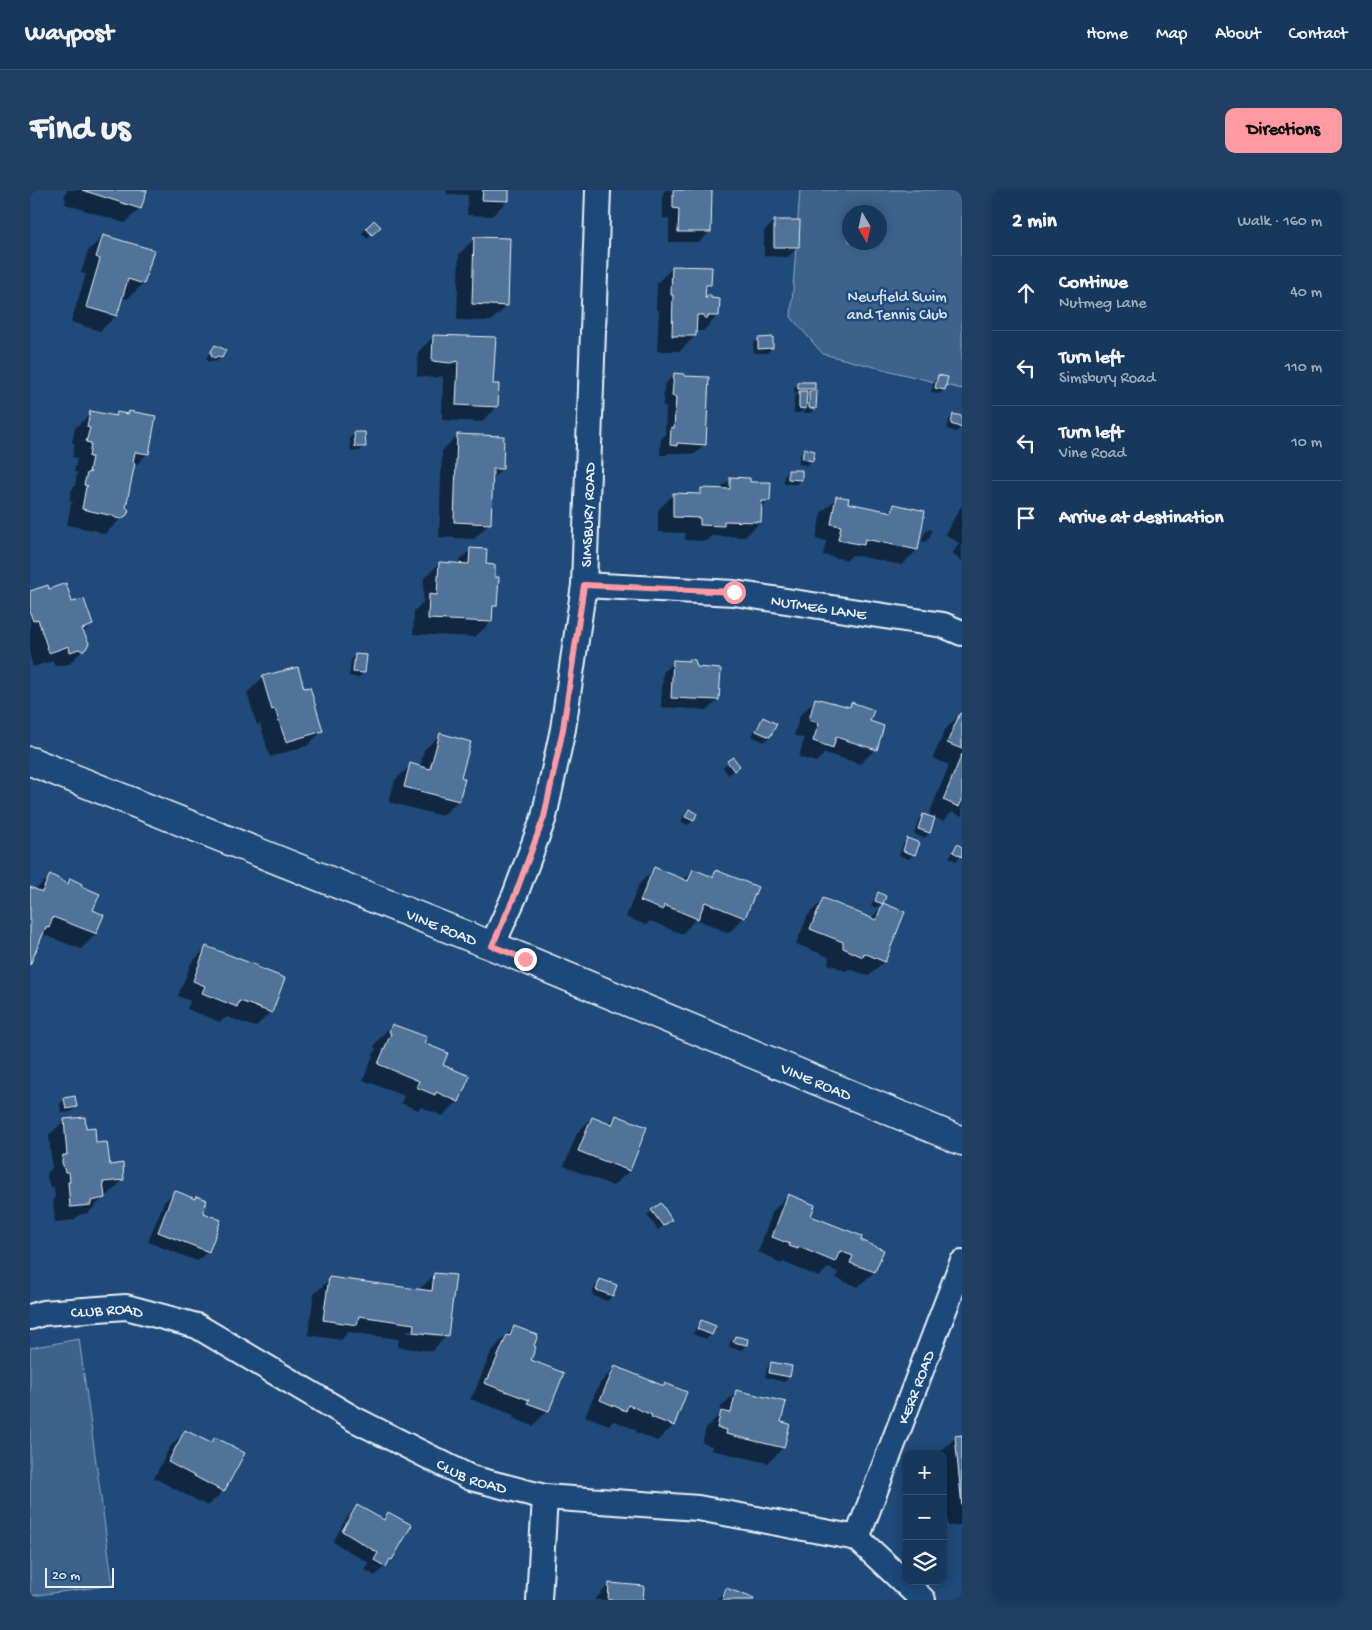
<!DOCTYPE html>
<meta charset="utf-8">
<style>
:root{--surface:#17385c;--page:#203f62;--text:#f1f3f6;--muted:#9eacbb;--line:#365272;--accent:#ff9aa2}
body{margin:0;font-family:"Gochi Hand",sans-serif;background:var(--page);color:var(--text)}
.controls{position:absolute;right:15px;bottom:15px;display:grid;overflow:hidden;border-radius:10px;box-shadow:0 2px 12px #0003}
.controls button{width:45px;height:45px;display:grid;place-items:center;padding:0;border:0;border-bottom:1px solid var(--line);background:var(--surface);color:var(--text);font:25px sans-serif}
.compass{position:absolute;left:812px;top:15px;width:45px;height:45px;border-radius:50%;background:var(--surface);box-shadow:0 2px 12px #0003;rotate:171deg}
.scale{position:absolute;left:15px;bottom:12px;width:69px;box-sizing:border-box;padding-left:5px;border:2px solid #e8f1f8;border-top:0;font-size:14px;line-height:18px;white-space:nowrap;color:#e8f1f8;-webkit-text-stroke:4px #1f4a7a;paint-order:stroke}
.stop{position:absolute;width:15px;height:15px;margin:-11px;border:4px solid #ff9aa2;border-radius:50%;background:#fff}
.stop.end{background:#ff9aa2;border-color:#fff;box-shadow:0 1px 5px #0008}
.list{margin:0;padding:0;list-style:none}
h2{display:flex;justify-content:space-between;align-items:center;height:65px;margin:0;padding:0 20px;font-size:21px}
h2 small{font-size:16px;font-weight:400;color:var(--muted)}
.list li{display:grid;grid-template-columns:32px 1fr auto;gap:15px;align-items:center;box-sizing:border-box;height:75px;padding:0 20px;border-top:1px solid var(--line)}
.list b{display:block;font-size:19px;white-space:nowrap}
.list p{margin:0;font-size:16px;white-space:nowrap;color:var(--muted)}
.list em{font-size:16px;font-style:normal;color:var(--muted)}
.icon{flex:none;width:28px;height:28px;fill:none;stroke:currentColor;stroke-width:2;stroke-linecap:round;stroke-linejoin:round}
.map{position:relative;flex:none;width:932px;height:1410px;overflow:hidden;border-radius:10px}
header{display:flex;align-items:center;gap:30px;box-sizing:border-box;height:70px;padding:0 25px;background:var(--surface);border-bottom:1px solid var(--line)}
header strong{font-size:24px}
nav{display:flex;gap:28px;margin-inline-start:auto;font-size:18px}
.intro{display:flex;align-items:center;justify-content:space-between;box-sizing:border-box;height:120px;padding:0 30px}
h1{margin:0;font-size:35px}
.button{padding:12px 22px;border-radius:10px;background:var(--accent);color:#111;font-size:18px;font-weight:700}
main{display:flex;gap:30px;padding:0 30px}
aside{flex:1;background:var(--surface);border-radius:10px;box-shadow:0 2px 12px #0003}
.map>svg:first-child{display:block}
.green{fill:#3c628c;stroke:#92aac2;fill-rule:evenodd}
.shadow{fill:#0007;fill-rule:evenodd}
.building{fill:#517399;stroke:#e8f1f8}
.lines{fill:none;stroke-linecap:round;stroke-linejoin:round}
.minor-casing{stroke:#e8f1f8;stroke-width:28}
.tertiary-casing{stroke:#e8f1f8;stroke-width:31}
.minor{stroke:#1f4a7a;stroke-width:24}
.tertiary{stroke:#1f4a7a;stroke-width:28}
.route{stroke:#ff9aa2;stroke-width:6}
.labels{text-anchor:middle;stroke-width:5;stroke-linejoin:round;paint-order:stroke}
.park-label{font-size:16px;fill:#d7e3ed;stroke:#1f4a7a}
.street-label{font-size:16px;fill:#e8f1f8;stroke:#1f4a7a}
</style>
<header>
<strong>Waypost</strong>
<nav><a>Home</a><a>Map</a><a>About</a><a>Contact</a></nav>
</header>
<div class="intro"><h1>Find us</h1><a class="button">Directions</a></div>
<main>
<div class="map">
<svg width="932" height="1410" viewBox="0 0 932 1410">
<rect width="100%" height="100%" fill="#1f4a7a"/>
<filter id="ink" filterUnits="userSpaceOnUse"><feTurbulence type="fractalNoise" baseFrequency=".02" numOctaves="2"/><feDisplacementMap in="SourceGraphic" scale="10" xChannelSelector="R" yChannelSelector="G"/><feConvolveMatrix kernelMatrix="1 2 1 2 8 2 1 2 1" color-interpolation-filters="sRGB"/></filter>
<g filter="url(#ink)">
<g class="green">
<path d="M770,0h162v199l-139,-35 -32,-37zM819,22h30v30h-30z"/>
<path d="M49,1149l34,246 -83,11v-248z"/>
</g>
<g class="shadow">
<path d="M37,0h78l-5,18 -15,15 -60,-19 1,-5 -2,-1z"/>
<path d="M417,0h61l-1,11 -15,15 -25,-1 1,-20 -21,-1z"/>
<path d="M636,0h44v42l-11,10h-30v-23l-6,-1v-25z"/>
<path d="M745,31l23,26 -10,10 -24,-1v-25z"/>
<path d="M344,32l6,5 -13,12 -5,-6z"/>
<path d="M73,46l40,48 -16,15 -6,-2 -5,19 -16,15 -29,-9 15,-48 -5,-1 7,-22z"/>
<path d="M445,48l32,68 -16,15 -34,-1 2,-66z"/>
<path d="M642,78l38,17 -6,5v10l4,-4 10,19 -15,16h-8v5l-15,15h-23l2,-41h-3l1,-27z"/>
<path d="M404,146l58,49 5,22 -15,15 -40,-2 1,-44 -9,2 -17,-2 1,-24z"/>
<path d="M728,149l14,9 -5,5h-13l-1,-9z"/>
<path d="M185,156l9,5 -8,11 -4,-2 -3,2 -3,-4z"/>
<path d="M644,185l31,69 -10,10 -27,-1 -2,2h-6l1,-16 4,-4 1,-28 -3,-1 1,-21z"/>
<path d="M909,187l5,13 -5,4 -8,-2 3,-11z"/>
<path d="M769,194l15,4 -4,4 5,16 -5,5h-6v-4l-4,4h-6v-16l4,-4h-4v-5z"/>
<path d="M61,223l23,4 4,-3 8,1 3,-2 18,41 -15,15 -7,38 1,7 -21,20 -5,-1 -2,-2 -31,-6 4,-21 2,-2 -4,-1 3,-12 3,-3 2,-14h-3l3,-14 -5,-1 3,-14h-3l3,-15z"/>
<path d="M924,225l7,12 -5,5 -9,-3 2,-9z"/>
<path d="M325,243l9,13 -4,5 -9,1 -1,-14z"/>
<path d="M427,245l45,34 -11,11 -1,43 -16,16 -35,-2 3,-86z"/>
<path d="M775,260l7,10 -5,5 -9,-1 2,-9z"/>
<path d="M759,281l12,8 -5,5h-12v-8z"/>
<path d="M701,288l17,5 21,18 -9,8v13l-15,15 -34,-1 -4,5 -22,-1v-7l-27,-1v-22l16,-16 23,1 5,-5h17z"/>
<path d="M807,308l9,6 41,9 7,-7 23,44 -15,15 -50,-10 -5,5 -24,-5 3,-14 -10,-2 5,-26z"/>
<path d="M932,315v56l-10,-7 7,-11 -14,-9z"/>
<path d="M899,339l3,1 -2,7 -5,5 -3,-1 2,-7z"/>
<path d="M440,360l15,16 11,39 -5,5v12l-16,15 -62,-3 1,-23 9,-9 1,-24 16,-15 16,1z"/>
<path d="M18,400l23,14 20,21 -8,8 2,15 -16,16 -14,2 -2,-5 -20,6 -3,-10v-65z"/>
<path d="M325,465l8,18 -5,5 -9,-2 2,-16z"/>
<path d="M644,472l22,6 22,32 -10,10 -47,-3 2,-35z"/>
<path d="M233,487l40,13 19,41 -15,15 -37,11 -10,-33 -3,1 -10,-32z"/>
<path d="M786,510l31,8 5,-4 17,18 7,27 -16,15 -35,-11 -9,9 -17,-5 5,-18 -10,-4 6,-20z"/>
<path d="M930,524l2,1v101l-10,-4 -9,9 -9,-3 -5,15 -5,5 -10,-4 5,-14 5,-5 4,2 21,-52 -16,-7 12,-28z"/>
<path d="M734,529l11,5 -6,13 -5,5 -12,-6 7,-13z"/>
<path d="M410,545l19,43 -1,23 -16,15 -53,-14 6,-22 16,-15 9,2 4,-17z"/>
<path d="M703,569l5,7 -10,9 -5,-8z"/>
<path d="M659,621l4,9 -5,5 -7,-3 3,-6z"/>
<path d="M878,650l6,14 -5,5 -10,-4 4,-11z"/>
<path d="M928,656l3,10 -5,5 -7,-4z"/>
<path d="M624,679l29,11 10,-9 18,7 5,-6 28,45 -15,16 -33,-14 -14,15 -32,-13 -4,4 -20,-8 13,-33z"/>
<path d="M20,686l16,8 4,-4 10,7 11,24 5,23 -15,15 -39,-15 -12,29v-75l5,2z"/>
<path d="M848,704l4,9 -5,5 -6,-2 3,-7z"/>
<path d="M793,710l47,19 14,-14v56l-15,15 -20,-7 -3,2 -18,-7 1,-7 -33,-13 12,-29z"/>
<path d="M176,758l65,64 -16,15 -28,-10 -7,5 -33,-13 3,-8 -12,-5 13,-33z"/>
<path d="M362,835l30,19 19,21 17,36 -15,15 -22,-9 -3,3 -17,-7 3,-7 -41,-16 13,-32 -2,-1 3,-6z"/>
<path d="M35,909l10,8 -4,5 -10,1 -1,-9z"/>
<path d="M586,926l30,12 -17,43 -16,15 -49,-20 13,-33 15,-15 16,6z"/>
<path d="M35,930l20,9 24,37 14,14 -15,15 -5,1v2l-15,15 -9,2 -5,5 -19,2 -2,-23 2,-2 -1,-10h-4l-3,-9 1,-6 4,-4 -3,-33z"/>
<path d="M144,1002l20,8 2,-3 7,17 5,37 -11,10 -49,-19 16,-40z"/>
<path d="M758,1005l21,21 73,34 -8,22 -16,15 -22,-9 2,-6 -10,-4 -9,9 -36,-15 -2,2 -7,-3 1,-2 -17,-7 15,-41z"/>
<path d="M622,1021l18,9 -12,10 -11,-15z"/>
<path d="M405,1084l12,61 -15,16 -34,-4 1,-8 -51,-7 -7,8 -33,-5 6,-41 16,-15 89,11zM377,1140l29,3v3l-30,-4z"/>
<path d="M570,1091l15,5 -3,10 -5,5 -15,-6 3,-9z"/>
<path d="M671,1131l13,6 -3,8 -5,4 -13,-5 4,-8z"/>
<path d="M484,1137l16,34 18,49 -15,16 -20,-8 1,-3 -44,-16 5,-8 16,-39z"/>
<path d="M705,1147l12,3 -1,5 -5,5 -12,-3 1,-5z"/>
<path d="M742,1173l17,14 -5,5 -19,-5 2,-9z"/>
<path d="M585,1177l48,20 2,-2 21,8 -13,33 -16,15 -21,-9 1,-2 -23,-9 -5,4 -24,-9 15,-33z"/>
<path d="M707,1201l43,32 3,25 -15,15 -57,-13 1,-4 -10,-3 4,-15 14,-14 1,-7z"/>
<path d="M156,1241l24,13 5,-6 8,53 -15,15 -54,-28 16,-31z"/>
<path d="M932,1246v89l-14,1 -5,-43v-29l-3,-2 16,-15z"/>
<path d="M327,1316l25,14 6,-7 23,13 -20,34 -16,16 -10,-6 4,-7 -36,-21 14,-25z"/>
<path d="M580,1394l32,16h-48z"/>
<path d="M696,1400l27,10h-37z"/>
</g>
<g class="building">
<path d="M52,0h65l-6,19z"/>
<path d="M453,0h26v11l-27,-1z"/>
<path d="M643,0h39l-1,42h-33l1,-23 -6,-1z"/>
<path d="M344,30l7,7 -9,8 -6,-7z"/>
<path d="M744,30h26l-1,27h-25z"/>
<path d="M73,45l51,15 -10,34 -16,-5 -11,37 -31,-9 14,-48 -4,-2z"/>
<path d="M444,47l36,1 -2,68 -36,-2z"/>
<path d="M642,76l40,1 -1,18h-5l-1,13h2v-3h4v3l9,1 -1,17h-11v2h-4v-3h-7l-1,21h-24l1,-41h-2z"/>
<path d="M403,145l63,2 -3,47h6l-1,23 -42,-2 2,-44 -8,2 -18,-2z"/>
<path d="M743,147v11l-15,1v-11z"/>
<path d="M185,155l11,5 -4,8 -5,-2 -2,2 -4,-2 1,-2 -2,-1z"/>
<path d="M644,183l10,1v2l25,1 -3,68 -29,-2v3l-7,-1 1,-18 3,1 2,-31 -4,-1z"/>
<path d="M908,185l10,2 -3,13 -10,-2z"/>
<rect x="768" y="192" width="17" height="7"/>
<path d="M769,201h8l-1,18 -7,-1z"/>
<path d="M779,201h8l-1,18 -7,-1z"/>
<path d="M60,221l26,5 1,-4 11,2 1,-3 27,5 -7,38 -14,-2 -2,10 2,1 -9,44 3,3 -2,5 -6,4 -5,-1 -3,-2 -31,-7 4,-22 2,-1 -4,-1 3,-12 4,-1h-2l3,-15h-3l2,-14 -5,-1 4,-14 -3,-1z"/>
<path d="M923,224l9,2v12l-11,-4z"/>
<path d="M324,242h11l1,15h-11z"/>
<path d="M427,244l47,2 -1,33h-10l-2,55 -37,-2z"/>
<path d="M774,258l11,3 -2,10 -11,-2z"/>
<path d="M758,280h14v10l-14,-1z"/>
<path d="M700,287l20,1v4h21l-1,19h-8l-1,21 -37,-1v5l-24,-1v-7l-27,-1v-24l28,1v-6l29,1z"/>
<path d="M806,306l13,2 -1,5 44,9 2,-8 31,7 -7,39 -53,-11 -1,6 -26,-5 3,-14 -10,-2z"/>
<path d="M440,358l17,1 -1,15 9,1v12h4l-2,29h-4l-1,16 -64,-3 1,-25 8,1 2,-33 30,2z"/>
<path d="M36,393l6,19 12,-3 9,26 -11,4 7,14 -3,6 -4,2 -3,-2 -9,3 -1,-6 -20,7 -11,-34 -5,2 -3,-9v-21l18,-6 1,4z"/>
<path d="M325,464l12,1 -2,18 -12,-1z"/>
<path d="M659,469l6,1 2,7 24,2 -2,31 -48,-2 2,-38 16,1z"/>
<path d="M268,477l6,21 6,-1 13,44 -37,11 -11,-33 -3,1 -10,-34z"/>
<path d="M785,508l35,9 1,-5 23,8 -4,11 14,5 -7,24 -41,-13 -3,11 -20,-7 6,-18 -10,-3z"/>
<path d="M930,523l2,1v35l-15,-6z"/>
<path d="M733,527l14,7 -7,13 -14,-6z"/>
<path d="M410,543l31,9 -10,35 4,2 -6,22 -55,-14 6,-24 20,6z"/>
<path d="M932,564v46l-3,7 -16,-7z"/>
<path d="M703,567l7,9 -6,5 -7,-10z"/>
<path d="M659,619l8,4 -3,8 -9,-4z"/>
<path d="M893,624l12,4 -5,15 -12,-4z"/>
<path d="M877,648l13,5 -5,12 -12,-4z"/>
<path d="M927,654l5,3v10l-9,-5z"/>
<path d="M624,677l34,14 5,-12 20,8 3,-7 42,17 -13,31 -40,-16 -7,17 -34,-14 -1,5 -23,-9z"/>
<path d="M20,684l18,10 2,-6 12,6 -1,2 19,8 -7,16 11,5 -7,16v3l-44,-17 -4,11 -3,-1 -16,38v-78l12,5z"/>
<path d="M848,702l8,4 -3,8 -8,-3z"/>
<path d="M793,708l53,22 7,-17 22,9 -20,50 -21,-9 -1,4 -20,-9v-6l-33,-13z"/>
<path d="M176,756l52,20 -1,1 28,11 -13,35 -29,-11 -4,-1 -2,6 -35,-14 3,-7 -12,-5z"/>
<path d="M362,834l35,13 -3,6 24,10 -5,12 27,11 -11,26 -23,-10 -1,3 -19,-8 3,-6 -41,-17 13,-31 -2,-1z"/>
<path d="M45,906l2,11 -11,2 -2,-11z"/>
<path d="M586,925l31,12 -17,44 -52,-20 14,-34 20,8z"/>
<path d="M55,927l1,11 9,-1 1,16 11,-1 3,23 13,-2 1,17 -21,2 2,16 -14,3v4l-21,2 -2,-25h2l-1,-10h-4l-3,-10 1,-7h4l-3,-36z"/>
<path d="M144,1000l21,9 1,-3 11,4 -4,12 1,1 17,7 -12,32 -51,-20z"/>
<path d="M758,1004l27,11 -4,11 51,20 -1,4 23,10 -9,22 -25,-9 3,-7 -13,-5 -5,11 -36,-15 -1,2 -9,-3 1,-2 -18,-7z"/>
<path d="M631,1013l11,17 -9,6 -12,-16z"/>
<path d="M404,1083l22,2 -8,61 -35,-4 1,-8 -55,-8 -2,9 -34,-5 6,-43 103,14z"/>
<path d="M570,1089l17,6 -4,11 -17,-6z"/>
<path d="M671,1130l15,6 -4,9 -15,-6z"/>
<path d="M484,1136l24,9 -4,11 2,1 -5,13 33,13 -15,38 -22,-8 2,-3 -45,-17 2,-5 2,1 19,-44 3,1z"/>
<path d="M705,1146l13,3 -1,6 -14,-3z"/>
<path d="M741,1172l21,4 -2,11 -21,-4z"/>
<path d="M585,1176l49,20 1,-3 22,9 -13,34 -23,-9 1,-2 -24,-10 -2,6 -26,-11z"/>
<path d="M706,1200l50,12 -5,20 9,2 -6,24 -58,-14 1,-4 -10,-2 4,-17 10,2z"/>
<path d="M155,1240l26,13 4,-6 30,16 -21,39 -56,-30z"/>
<path d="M932,1245v71l-7,-70z"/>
<path d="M327,1315l27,15 4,-8 24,13 -20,35 -2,-1 -4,8 -12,-7 4,-7 -36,-22z"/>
<path d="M579,1393l35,3 -1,14h-35z"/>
<path d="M696,1398l27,10 1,2h-32z"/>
</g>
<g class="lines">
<defs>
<g id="minor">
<path id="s1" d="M554,395l150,8 209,32 19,8"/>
<path id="s2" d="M462,756l23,-51 29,-78 19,-88 21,-144 14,-395"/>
<path id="s3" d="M0,1127l13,-4 83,-6 71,19 157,93 117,59 74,19 153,11 159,30 66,62"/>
<path id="s4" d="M827,1348l105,-275"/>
<path d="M509,1410l6,-103"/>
</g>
<g id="tertiary">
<path id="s5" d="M0,571l495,198 437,182"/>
</g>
</defs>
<use href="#minor" class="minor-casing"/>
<use href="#tertiary" class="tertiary-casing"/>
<use href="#minor" class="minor"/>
<use href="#tertiary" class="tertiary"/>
</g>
</g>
<g class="lines" filter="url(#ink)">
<path class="route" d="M495,769l-33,-13 23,-51 29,-78 19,-88 21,-144 150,7"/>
</g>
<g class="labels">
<g class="park-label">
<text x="867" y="111">Newfield Swim<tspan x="867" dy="18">and Tennis Club</tspan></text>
</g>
<g class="street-label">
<text dy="6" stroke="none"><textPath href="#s2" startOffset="445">SIMSBURY ROAD</textPath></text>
<text dy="6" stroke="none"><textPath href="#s1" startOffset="236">NUTMEG LANE</textPath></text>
<text dy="6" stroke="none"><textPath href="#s5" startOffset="444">VINE ROAD</textPath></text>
<text dy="6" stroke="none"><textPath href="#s5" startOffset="849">VINE ROAD</textPath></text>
<text dy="6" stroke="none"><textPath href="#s3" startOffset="78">CLUB ROAD</textPath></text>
<text dy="6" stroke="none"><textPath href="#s4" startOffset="162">KERR ROAD</textPath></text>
<text dy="6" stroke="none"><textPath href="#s3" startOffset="484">CLUB ROAD</textPath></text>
</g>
</g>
</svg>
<div class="controls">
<button>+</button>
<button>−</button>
<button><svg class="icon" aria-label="layers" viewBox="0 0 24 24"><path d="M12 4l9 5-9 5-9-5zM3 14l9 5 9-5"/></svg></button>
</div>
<svg class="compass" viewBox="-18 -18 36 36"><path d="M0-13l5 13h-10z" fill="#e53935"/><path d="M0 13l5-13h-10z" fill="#9eacbb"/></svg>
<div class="scale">20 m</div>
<div class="stop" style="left:704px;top:402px"></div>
<div class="stop end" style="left:495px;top:769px"></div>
</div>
<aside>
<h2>2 min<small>Walk · 160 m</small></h2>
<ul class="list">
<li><svg class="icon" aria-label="ahead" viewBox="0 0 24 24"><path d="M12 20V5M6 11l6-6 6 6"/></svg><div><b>Continue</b><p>Nutmeg Lane</p></div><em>40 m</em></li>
<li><svg class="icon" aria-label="left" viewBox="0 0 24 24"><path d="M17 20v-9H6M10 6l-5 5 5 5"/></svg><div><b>Turn left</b><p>Simsbury Road</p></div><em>110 m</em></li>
<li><svg class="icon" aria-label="left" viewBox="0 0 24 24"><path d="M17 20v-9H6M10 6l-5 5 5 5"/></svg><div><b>Turn left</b><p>Vine Road</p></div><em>10 m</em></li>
<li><svg class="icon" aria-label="arrive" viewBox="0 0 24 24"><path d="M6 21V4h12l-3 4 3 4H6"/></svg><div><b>Arrive at destination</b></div></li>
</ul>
</aside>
</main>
